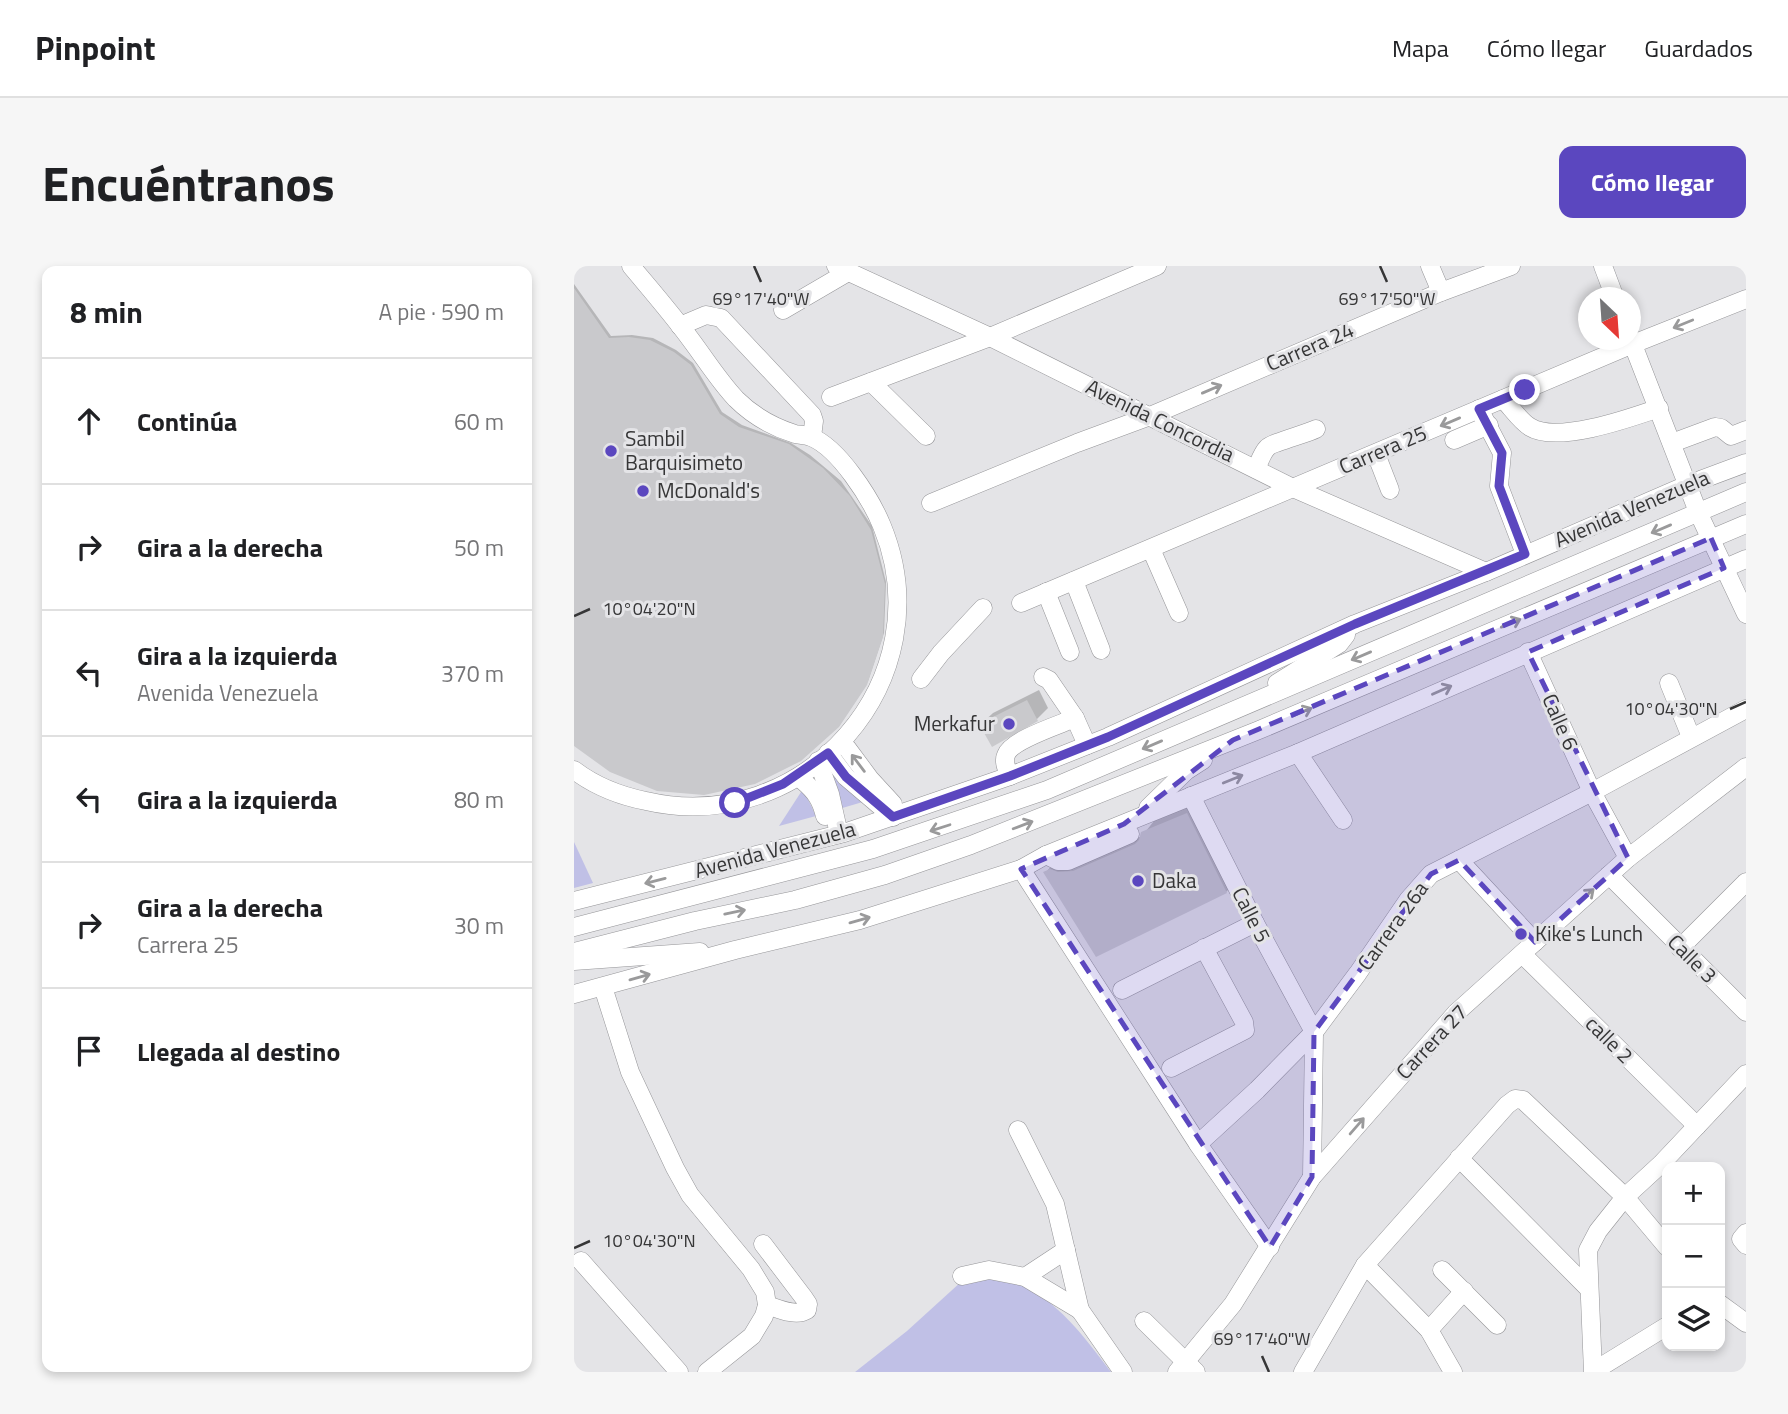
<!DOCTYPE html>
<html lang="es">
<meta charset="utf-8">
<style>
:root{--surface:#fff;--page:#f6f6f6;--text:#202124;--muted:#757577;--line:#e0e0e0;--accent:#5b47bf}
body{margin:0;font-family:"Titillium Web",sans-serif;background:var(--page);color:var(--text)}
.controls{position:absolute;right:21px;bottom:21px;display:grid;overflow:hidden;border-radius:14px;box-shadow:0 4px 10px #0003}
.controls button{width:63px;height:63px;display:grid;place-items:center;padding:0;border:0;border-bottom:2px solid var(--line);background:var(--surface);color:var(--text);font:35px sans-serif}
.compass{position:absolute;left:1004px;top:21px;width:63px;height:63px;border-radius:50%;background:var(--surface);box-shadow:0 4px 10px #0003;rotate:155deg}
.stop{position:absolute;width:21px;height:21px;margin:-16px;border:5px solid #5b47bf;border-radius:50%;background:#fff}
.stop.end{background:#5b47bf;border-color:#fff;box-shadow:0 2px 7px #0008}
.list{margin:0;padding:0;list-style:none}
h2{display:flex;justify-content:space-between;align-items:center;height:91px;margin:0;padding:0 28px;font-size:30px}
h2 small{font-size:23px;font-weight:400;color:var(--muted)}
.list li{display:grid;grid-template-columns:46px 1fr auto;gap:21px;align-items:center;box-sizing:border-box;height:126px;padding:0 28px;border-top:2px solid var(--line)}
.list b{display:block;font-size:26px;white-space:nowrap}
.list p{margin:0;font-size:23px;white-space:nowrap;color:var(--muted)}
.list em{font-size:23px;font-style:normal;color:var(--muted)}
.icon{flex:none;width:38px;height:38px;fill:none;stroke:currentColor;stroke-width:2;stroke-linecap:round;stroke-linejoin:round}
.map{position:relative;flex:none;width:1172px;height:1106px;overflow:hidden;border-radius:14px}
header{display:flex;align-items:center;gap:42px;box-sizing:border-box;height:98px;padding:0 35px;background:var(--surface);border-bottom:2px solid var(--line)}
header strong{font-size:33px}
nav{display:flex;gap:38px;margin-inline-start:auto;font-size:24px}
.intro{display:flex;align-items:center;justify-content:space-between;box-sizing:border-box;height:168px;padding:0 42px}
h1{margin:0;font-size:49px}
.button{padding:18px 32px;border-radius:14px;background:var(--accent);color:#fff;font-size:24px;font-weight:700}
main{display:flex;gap:42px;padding:0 42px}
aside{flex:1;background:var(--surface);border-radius:14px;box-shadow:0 4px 10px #0003}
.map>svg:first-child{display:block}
.green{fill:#c0c0e6}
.shadow{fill:#0003}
.building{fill:#c9c9cc}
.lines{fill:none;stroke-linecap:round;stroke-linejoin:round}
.minor-casing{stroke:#959598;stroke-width:19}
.minor{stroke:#fff;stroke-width:18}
.oneway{stroke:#9a9a9b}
.route{stroke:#5b47bf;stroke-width:9}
.marked{fill:#5b47bf;fill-opacity:0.2;stroke:#5b47bf;stroke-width:5;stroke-dasharray:14 9;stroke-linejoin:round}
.ticks{fill:none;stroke:#363637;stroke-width:2.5}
.poi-dot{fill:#5b47bf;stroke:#e4e4e7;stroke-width:2.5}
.labels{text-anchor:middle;stroke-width:6;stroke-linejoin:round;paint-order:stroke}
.street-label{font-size:21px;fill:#363637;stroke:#e4e4e7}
.poi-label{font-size:21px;fill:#363637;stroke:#e4e4e7;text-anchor:start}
.ticks-label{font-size:18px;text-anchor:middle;fill:#363637;stroke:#e4e4e7;stroke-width:6;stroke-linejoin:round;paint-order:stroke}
</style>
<header>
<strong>Pinpoint</strong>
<nav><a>Mapa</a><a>Cómo llegar</a><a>Guardados</a></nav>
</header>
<div class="intro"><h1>Encuéntranos</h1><a class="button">Cómo llegar</a></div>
<main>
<aside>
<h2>8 min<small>A pie · 590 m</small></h2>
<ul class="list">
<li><svg class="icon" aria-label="ahead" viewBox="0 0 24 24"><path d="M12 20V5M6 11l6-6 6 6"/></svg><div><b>Continúa</b></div><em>60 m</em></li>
<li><svg class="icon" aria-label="right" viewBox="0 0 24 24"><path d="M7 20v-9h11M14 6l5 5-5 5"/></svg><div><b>Gira a la derecha</b></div><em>50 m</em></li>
<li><svg class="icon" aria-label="left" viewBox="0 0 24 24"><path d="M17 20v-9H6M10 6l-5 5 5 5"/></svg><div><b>Gira a la izquierda</b><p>Avenida Venezuela</p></div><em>370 m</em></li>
<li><svg class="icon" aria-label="left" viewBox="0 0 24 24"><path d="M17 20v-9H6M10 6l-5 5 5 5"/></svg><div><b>Gira a la izquierda</b></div><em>80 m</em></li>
<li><svg class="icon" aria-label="right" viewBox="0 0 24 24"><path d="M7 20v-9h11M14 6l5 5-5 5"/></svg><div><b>Gira a la derecha</b><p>Carrera 25</p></div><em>30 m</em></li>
<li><svg class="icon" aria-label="arrive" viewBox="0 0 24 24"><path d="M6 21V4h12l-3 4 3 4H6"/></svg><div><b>Llegada al destino</b></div></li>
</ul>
</aside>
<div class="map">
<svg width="1172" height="1106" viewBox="0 0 1172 1106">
<rect width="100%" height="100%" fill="#e4e4e7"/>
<g class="green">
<path d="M256,500l36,35 -27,8z"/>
<path d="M229,523l13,27 -37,10z"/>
<path d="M0,576l19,41 -19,5z"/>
<path d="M410,1011c8,0 19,-1 27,2 44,18 73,57 100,93h-256l52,-41 55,-50z"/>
</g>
<g class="shadow">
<path d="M0,18l37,52 21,-1 21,3 23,12 17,13 29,49 20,13 49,18 19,12 31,26 31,45 14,56 -2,51 -16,48 -294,61z"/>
<path d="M465,424l9,18 -11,11 -56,5 12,-11z"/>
<path d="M624,537l39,78 -11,11 -181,-19 11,-12h29l57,-25 12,-15z"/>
</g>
<g class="building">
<path d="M0,22l35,50 20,-1 21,3 24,12 17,13 29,49 19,13 50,17 34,24 27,28 21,34 14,54 -2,53 -16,48 -28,42 -38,34 -46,23 -51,11 -47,-4 -47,-19 -36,-26z"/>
<path d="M453,434l11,21 -46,26 -13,-23z"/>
<path d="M613,547l40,80 -131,64 -53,-85 7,-3 8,3 15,-1 62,-27 4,-4 2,-8z"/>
</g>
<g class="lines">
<defs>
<g id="minor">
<path d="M262,0l154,71 303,151 193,84"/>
<path d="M856,0l11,26"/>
<path d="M1029,0l12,32"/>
<path d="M209,44l65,-38"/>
<path d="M106,60l26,-11 15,3 91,97 2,6 -2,16"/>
<path d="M1056,71l68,175 48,102"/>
<path d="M297,116l55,54"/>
<path d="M257,131l159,-60 167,-71"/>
<path d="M929,133c8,8 17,22 27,28 27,17 100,-9 129,-19"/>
<path d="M905,143l23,44 -3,33 26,68"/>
<path d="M880,174l35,-15"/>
<path d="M1098,177l43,-16 6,1 10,8 15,-6"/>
<path d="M802,188l14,36"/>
<path d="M682,203c3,-6 6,-16 11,-21 4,-5 39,-14 49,-19"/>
<path d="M357,237l146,-60 73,-27 291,-124 70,-26"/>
<path d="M577,283l28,64"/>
<path d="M500,315l27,69"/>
<path d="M472,326l24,60"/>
<path d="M447,337l612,-259 113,-45"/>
<path d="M954,386l64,140 36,66"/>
<path d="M469,411l6,3 26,38 12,27"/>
<path d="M347,413l20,-26 42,-45"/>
<path d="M703,417l62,-39 7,-9"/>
<path d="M1095,417l22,54"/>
<path d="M273,482l23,31 23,25"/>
<path d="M254,487l18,24 47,40"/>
<path d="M724,487l45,67"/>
<path d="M244,495l12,33 9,40"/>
<path d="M0,504c21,16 47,26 72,31 159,37 299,-122 236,-275 -11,-27 -43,-78 -71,-89 -5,-2 -11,-2 -16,-3 -22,-7 -43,-19 -59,-35 -17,-18 -30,-39 -45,-59 -19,-26 -40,-50 -60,-74"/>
<path d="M436,510c-3,-6 -7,-14 -4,-21 5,-15 53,-30 69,-37"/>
<path d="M229,515c13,11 18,19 22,35"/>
<path d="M617,530l64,127 59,109 -2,145"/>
<path d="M574,542l38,-37 17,-11"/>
<path d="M472,589l12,6h10l62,-27"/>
<path d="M885,594l76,82"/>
<path d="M447,603l177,275 72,103"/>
<path d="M1035,609l137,137"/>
<path d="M0,635l270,-68 166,-57 98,-39 247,-113 131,-52 201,-87 59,-22"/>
<path d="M0,661l299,-78 174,-59 699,-298"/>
<path d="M1106,682l66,-66"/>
<path d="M0,686l121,-31 100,-21 90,-25 86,-30 288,-115 487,-206"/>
<path d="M948,688l175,172"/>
<path d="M0,695l126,-9"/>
<path d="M29,721l27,85 45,96 15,27 61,74 14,23 2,13 -3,11 -12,20 -45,36"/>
<path d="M548,724l133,-67"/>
<path d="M0,728l161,-44 125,-30 161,-51 25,-14 252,-102 448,-194"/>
<path d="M597,802l74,-38 -1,-8 -40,-74"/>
<path d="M444,864l37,74 25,106 43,62"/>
<path d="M624,878l59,-54 57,-58 44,-59 50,-73 23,-26 161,-82 154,-83"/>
<path d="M885,892l130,131"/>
<path d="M1172,967l-5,6 5,6"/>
<path d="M189,978l41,54 4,6 -1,6c-11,7 -28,-1 -40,-5"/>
<path d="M7,995l98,111"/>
<path d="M791,999l64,65 24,42"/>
<path d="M868,1004l55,55"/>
<path d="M388,1010l27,-6 36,7 55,33"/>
<path d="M451,1011l41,-27"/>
<path d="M1146,1038l26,19"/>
<path d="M570,1055l52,51"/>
<path d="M855,1064l35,-39"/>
<path d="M1020,1105l73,-45"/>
<path d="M603,1106l56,-68 79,-127 144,-164 172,-155 118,-91"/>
<path d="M729,1106l62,-107 142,-160 8,-6 8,1 102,97 42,50"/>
<path d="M1019,1106l-5,-122 10,-19 27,-34 36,-33 85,-90"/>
</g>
</defs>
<use href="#minor" class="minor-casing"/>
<use href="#minor" class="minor"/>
</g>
<defs><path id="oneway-shaft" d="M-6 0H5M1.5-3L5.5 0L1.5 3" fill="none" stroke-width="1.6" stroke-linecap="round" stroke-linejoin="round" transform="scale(1.75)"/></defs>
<g class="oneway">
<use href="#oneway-shaft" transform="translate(1109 58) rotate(158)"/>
<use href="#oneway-shaft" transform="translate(638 123) rotate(-23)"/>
<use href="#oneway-shaft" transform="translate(876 156) rotate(157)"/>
<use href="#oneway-shaft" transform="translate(1087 263) rotate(157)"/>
<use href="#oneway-shaft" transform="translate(937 357) rotate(-23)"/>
<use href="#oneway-shaft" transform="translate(787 390) rotate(157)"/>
<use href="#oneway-shaft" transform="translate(868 424) rotate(-24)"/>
<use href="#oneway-shaft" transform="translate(728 446) rotate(-23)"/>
<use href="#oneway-shaft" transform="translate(578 479) rotate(157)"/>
<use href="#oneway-shaft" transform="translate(284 497) rotate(-127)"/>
<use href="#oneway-shaft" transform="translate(659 513) rotate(-22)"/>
<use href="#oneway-shaft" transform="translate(449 559) rotate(-21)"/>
<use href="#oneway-shaft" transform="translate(366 562) rotate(162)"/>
<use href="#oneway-shaft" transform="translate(81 615) rotate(166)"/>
<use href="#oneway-shaft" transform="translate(1012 630) rotate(-42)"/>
<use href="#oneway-shaft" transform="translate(161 646) rotate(-12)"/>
<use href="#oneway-shaft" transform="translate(286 654) rotate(-16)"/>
<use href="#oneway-shaft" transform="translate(66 711) rotate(-16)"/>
<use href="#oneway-shaft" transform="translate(783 860) rotate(-49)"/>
</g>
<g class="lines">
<path class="route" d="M161,537l48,-19 45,-31 18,24 47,40 117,-41 98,-39 247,-113 170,-70 -26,-68 3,-33 -23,-44 46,-19"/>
</g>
<path class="marked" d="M1137,272l13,30 -196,84 100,206 -93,84 -76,-82 -28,14 -117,158 -2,145 -42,70 -249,-378 103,-45 109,-84z"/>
<path class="ticks" d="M180,0l7,16M806,0l7,16M0,350l16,-7M1156,443l16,-7M0,982l16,-7M688,1090l7,16"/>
<g class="poi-dot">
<circle cx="37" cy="185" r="7"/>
<circle cx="69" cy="225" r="7"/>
<circle cx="435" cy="458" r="7"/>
<circle cx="564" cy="615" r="7"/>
<circle cx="947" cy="668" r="7"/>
</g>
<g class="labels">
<g class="street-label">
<text transform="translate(736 81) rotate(-23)" y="7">Carrera 24</text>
<text transform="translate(586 155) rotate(26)" y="7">Avenida Concordia</text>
<text transform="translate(809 184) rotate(-23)" y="7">Carrera 25</text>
<text transform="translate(1058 243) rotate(-23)" y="7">Avenida Venezuela</text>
<text transform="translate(986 456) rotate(66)" y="7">Calle 6</text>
<text transform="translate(201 584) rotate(-15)" y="7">Avenida Venezuela</text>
<text transform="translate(677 649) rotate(63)" y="7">Calle 5</text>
<text transform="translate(819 660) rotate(-54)" y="7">Carrera 26a</text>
<text transform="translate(1118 693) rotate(45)" y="7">Calle 3</text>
<text transform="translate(1035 774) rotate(45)" y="7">calle 2</text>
<text transform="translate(858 776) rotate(-47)" y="7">Carrera 27</text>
</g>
<g class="poi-label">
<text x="51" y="180">Sambil<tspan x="51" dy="24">Barquisimeto</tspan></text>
<text x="83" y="232">McDonald's</text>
<text x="421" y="465" text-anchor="end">Merkafur</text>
<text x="578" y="622">Daka</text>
<text x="961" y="675">Kike's Lunch</text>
</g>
</g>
<g class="ticks-label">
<text x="187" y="39">69°17'40"W</text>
<text x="813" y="39">69°17'50"W</text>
<text x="75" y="349">10°04'20"N</text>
<text x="1097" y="449">10°04'30"N</text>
<text x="75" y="981">10°04'30"N</text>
<text x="688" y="1079">69°17'40"W</text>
</g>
</svg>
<div class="controls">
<button>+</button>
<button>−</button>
<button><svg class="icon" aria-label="layers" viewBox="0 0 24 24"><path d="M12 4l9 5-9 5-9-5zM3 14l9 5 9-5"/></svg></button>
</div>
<svg class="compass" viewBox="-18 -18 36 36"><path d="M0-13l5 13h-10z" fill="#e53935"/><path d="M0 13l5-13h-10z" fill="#757577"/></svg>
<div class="stop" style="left:161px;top:537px"></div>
<div class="stop end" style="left:951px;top:124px"></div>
</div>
</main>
